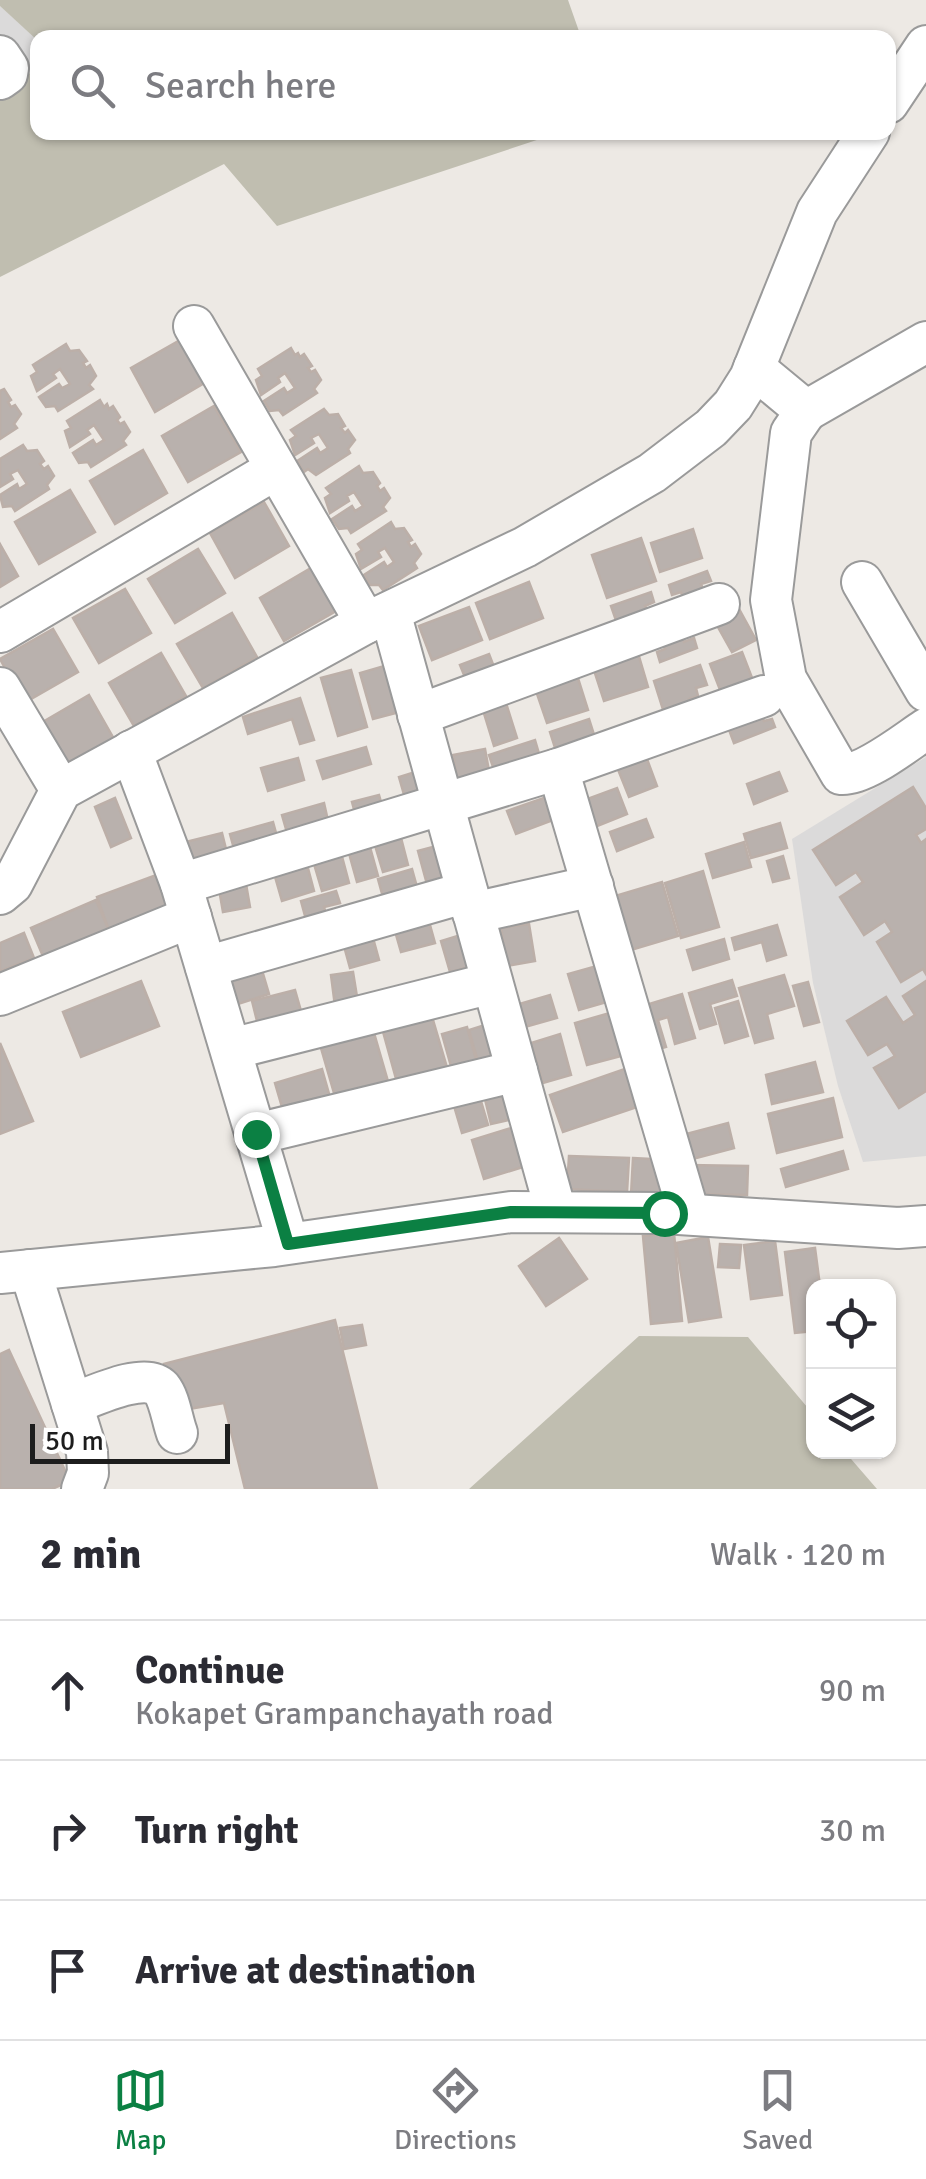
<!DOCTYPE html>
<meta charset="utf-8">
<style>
:root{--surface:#fff;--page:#f7f7f7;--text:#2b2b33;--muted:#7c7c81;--line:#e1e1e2;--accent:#0b8043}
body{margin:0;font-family:Signika,sans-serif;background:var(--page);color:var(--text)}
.controls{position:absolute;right:30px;bottom:30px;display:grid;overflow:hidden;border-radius:20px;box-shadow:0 2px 8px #0004}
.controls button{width:90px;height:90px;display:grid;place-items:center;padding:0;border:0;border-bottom:2px solid var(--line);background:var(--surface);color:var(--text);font:50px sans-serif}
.scale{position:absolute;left:30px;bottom:25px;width:200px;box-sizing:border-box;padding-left:10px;border:5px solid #1d1d1d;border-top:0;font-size:28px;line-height:35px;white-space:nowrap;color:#1d1d1d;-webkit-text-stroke:8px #fff;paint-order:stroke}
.stop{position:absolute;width:30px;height:30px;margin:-22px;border:8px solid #0b8043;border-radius:50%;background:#fff}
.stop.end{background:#0b8043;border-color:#fff;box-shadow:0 2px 10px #0008}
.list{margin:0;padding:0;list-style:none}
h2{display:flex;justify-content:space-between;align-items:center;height:130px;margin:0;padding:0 40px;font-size:42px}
h2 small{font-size:32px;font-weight:400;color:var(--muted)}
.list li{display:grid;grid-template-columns:65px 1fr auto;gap:30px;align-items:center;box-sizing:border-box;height:140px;padding:0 40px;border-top:2px solid var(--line)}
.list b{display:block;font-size:38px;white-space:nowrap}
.list p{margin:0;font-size:32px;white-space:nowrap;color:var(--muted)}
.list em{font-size:32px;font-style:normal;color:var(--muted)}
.icon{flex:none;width:55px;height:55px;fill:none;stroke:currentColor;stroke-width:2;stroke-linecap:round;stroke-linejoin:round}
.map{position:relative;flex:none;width:926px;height:1489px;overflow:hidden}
.search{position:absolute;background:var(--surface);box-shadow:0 2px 8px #0004;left:30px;right:30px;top:30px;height:110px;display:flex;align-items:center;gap:25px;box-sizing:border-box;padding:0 35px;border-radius:20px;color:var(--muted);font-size:38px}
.sheet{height:550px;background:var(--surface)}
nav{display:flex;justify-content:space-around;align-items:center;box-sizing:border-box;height:140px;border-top:2px solid var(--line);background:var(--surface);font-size:28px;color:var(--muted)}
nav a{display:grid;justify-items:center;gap:5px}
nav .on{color:var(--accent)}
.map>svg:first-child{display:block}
.residential{fill:#dbdada}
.construction{fill:#c0beb0}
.building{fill:#b9b1ad;stroke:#bcafa8;stroke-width:2.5}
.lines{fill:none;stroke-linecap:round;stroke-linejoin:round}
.minor-casing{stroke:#9a9a9a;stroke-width:44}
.minor{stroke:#fff;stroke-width:40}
.route{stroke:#0b8043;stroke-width:12}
</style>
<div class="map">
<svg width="926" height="1489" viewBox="0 0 926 1489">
<rect width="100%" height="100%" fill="#ede9e4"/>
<g class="residential">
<path d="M0,6l38,34 -1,29 -37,22z"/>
<path d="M926,757v399l-63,6 -25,-76 -25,-103 -21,-144z"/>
</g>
<g class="construction">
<path d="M0,0h568l13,37 -544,3 -37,-34z"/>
<path d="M37,69l1,63 520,1 -281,93 -53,-62 -224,113v-186z"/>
<path d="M639,1336l109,1 65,77 1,38h31l32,37h-408z"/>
</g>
<g class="building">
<path d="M182,339l24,43 -51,30 -24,-44z"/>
<path d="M66,344l4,7 9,-1 8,11 -4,2 3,5 4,-3 6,11 -7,9 4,4 -35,22 -3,-5 -9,1 -7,-10 20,-13 3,4 8,-4 -10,-15 -7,5 3,4 -19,13 -6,-15 6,-4 -4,-7z"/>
<path d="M291,348l4,7 3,-2 2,4 4,-3 8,12 -4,2 3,4 4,-2 6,10 -7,9 3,4 -34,22 -4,-5 -9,1 -6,-10 20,-13 3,5 8,-5 -10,-15 -7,5 2,4 -19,13 -5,-15 6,-4 -4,-7z"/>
<path d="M4,389l7,11 -3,2 3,5 4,-2 6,9 -7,10 3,4 -17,11v-48z"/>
<path d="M100,400l4,7 3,-3 2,5 4,-3 7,11 -3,3 3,4 4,-2 6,10 -7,9 3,4 -35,22 -3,-5 -9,1 -6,-10 20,-13 3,5 8,-5 -10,-15 -7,5 3,4 -20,13 -5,-16 6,-3 -4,-7z"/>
<path d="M214,406l27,46 -53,30 -26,-46z"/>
<path d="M324,409l5,6 9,-1 7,12 -4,2 4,5 3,-3 7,10 -7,9 2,4 -34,22 -8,-6 -4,3 -7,-11 20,-13 3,5 8,-5 -9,-14 -8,4 3,5 -19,12 -5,-15 6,-4 -5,-6z"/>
<path d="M23,445l4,6 10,-1 7,11 -4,3 4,5 4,-3 6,10 -7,9 2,4 -34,22 -3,-5 -9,1 -3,-12 17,-11 2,5 8,-5 -9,-14 -8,4 3,5 -13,8v-28z"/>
<path d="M143,450l24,43 -52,31 -25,-43z"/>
<path d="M359,466l4,7 10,-1 7,11 -3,3 3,5 4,-3 6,10 -7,9 3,4 -35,22 -3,-5 -9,1 -7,-10 20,-13 3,5 8,-5 -9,-14 -7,4 2,5 -19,12 -5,-15 6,-4 -5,-6z"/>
<path d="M70,490l25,42 -56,32 -24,-42z"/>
<path d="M264,502l25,44 -54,32 -25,-45z"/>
<path d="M391,522l4,7 9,-1 8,12 -4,2 3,5 4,-3 6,10 -7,9 3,5 -34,22 -4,-5h-9l-6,-10 20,-13 3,5 7,-5 -9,-14 -7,4 3,5 -20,12 -5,-15 6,-4 -4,-6z"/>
<path d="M693,529l9,29 -42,14 -9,-29z"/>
<path d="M641,538l15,43 -49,17 -15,-43z"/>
<path d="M0,544l18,32 -18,11z"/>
<path d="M198,549l27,44 -50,30 -27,-44z"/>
<path d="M311,568l25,43 -52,30 -24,-43z"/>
<path d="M707,571l4,10 -10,3 3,8 -20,8 -3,-8 -9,3 -3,-10z"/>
<path d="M529,582l14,36 -53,21 -14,-36z"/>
<path d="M125,589l26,44 -52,30 -26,-45z"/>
<path d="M651,592l3,10 -9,4 3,7 -27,22 -10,-29z"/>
<path d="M469,607l13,33 -50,20 -13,-34z"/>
<path d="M738,607l18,33 -24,12 -18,-32z"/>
<path d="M232,613l25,44 -54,31 -26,-44z"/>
<path d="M53,629l25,43 -54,31 -24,-44z"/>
<path d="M681,636l3,6 10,-4 3,10 -37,14 -3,-10 8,-3 -2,-6z"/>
<path d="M742,652l12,31 -32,12 -12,-31z"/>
<path d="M161,653l25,43 -52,30 -25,-43z"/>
<path d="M638,653l10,34 -44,14 -11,-34z"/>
<path d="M489,654l10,26 -28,12 -11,-27z"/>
<path d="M391,664l12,47 -30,8 -13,-46z"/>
<path d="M700,665l7,20 -11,3 2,8 -9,3 2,8 -26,9 -11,-35z"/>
<path d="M351,670l16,57 -29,9 -17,-58z"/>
<path d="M576,672l12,38 -41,13 -13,-38z"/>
<path d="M89,695l25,44 -53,30 -25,-43z"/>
<path d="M300,698l14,42 -14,4 -8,-25 -44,15 -5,-17z"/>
<path d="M506,703l11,35 -23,8 -11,-36z"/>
<path d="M762,716l2,5 8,-2 3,8 -41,16 -9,-24z"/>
<path d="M589,719l6,19 -39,13 -6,-19z"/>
<path d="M535,740l7,24 -45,15 -8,-24z"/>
<path d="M366,747l5,17 -48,15 -6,-18z"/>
<path d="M485,749l6,33 -32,7 -6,-34z"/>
<path d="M644,751l13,35 -28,11 -14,-35z"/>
<path d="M298,758l6,22 -36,11 -7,-23z"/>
<path d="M415,772l6,22 -16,4 -6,-21z"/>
<path d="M779,772l8,19 -33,13 -7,-20z"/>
<path d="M913,787l13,21v21l-10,6 5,8 5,-4v135l-3,-5 -22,13 -24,-40 15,-10 -7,-11 -21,14 -24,-38 23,-15 -7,-10 -20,13 -23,-35z"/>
<path d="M617,788l10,26 -35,14 -10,-27z"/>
<path d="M379,795l4,14 -27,8 -4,-15z"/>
<path d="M552,795l9,22 -45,17 -9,-23z"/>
<path d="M115,798l16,40 -20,9 -16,-40z"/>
<path d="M324,803l5,22 -41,11 -6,-21z"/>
<path d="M646,819l7,18 -36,14 -7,-19z"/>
<path d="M273,822l6,22 -43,12 -6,-22z"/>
<path d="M780,823l7,25 -36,10 -7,-24z"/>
<path d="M222,833l6,24 -40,10 -6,-24z"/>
<path d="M400,834l8,31 -25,7 -9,-30z"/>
<path d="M368,840l10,36 -21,6 -10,-36z"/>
<path d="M744,842l7,25 -38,11 -7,-24z"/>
<path d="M444,844l11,36 -27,8 -10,-37z"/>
<path d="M340,849l9,34 -27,8 -10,-34z"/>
<path d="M783,856l6,22 -16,4 -6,-21z"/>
<path d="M305,857l9,34 -32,10 -10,-35z"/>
<path d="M412,869l8,29 -34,10 -8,-29z"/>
<path d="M703,871l16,56 -38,11 -16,-55z"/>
<path d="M156,875l15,41 -59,23 -15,-42z"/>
<path d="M662,882l16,54 -47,14 -16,-54z"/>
<path d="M246,884l4,23 -27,5 -4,-23z"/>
<path d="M336,891l4,12 -16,4 4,14 -20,6 -7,-26z"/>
<path d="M96,900l17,40 -65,28 -17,-40z"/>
<path d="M425,907l10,36 -34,9 -10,-35z"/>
<path d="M529,924l6,37 -28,5 -6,-38z"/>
<path d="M777,925l9,30 -19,6 -5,-19 -27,8 -3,-12z"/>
<path d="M370,927l9,33 -29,8 -9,-33z"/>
<path d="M24,933l10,25 -34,13v-28z"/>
<path d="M467,933l9,32 -26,7 -9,-31z"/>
<path d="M724,939l5,20 -36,11 -6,-20z"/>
<path d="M259,960l10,34 -37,12 -10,-35z"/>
<path d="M611,962l10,36 -42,12 -11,-36z"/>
<path d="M353,972l5,31 -23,3 -4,-31z"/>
<path d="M784,975l10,31 -27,8 6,24 -18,5 -16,-55z"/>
<path d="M732,980l5,16 -27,8 6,20 -16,5 -11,-36z"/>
<path d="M141,981l18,45 -78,31 -18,-45z"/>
<path d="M926,981v110l-27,17 -25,-40 21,-12 -8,-12 -19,11 -21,-34 39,-24 17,26 12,-8 -12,-19z"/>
<path d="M808,982l11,40 -15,4 -11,-40z"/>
<path d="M295,990l8,28 -44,11 -7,-28z"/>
<path d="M682,994l13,44 -20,6 -7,-27 -10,3 8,27 -14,4 -13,-44z"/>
<path d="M550,995l7,23 -32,9 -6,-23z"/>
<path d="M738,1001l10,35 -23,7 -10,-35z"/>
<path d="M428,1003l20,68 -50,15 -19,-69z"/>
<path d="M620,1010l12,43 -45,12 -12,-42z"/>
<path d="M370,1019l19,66 -53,15 -19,-66z"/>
<path d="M491,1023l9,33 -22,6 -9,-32z"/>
<path d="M467,1027l12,43 -25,7 -12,-43z"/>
<path d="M560,1034l11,41 -28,8 -12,-40z"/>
<path d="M0,1043l33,78 -33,13z"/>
<path d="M815,1062l8,30 -51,12 -6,-29z"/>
<path d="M636,1065l13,38 -86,29 -13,-37z"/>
<path d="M322,1069l9,32 -47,13 -9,-31z"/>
<path d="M509,1084l8,34 -26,6 -8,-33z"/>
<path d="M478,1091l10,34 -26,8 -10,-34z"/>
<path d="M833,1098l9,39 -65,16 -9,-39z"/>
<path d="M728,1123l6,25 -49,13 -6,-25z"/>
<path d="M521,1125l12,39 -49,15 -12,-39z"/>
<path d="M843,1151l5,18 -62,18 -5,-18z"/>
<path d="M569,1156l60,2 -2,34 -60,-3z"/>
<path d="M633,1158l36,2 -2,37 -36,-2z"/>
<path d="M688,1165l60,1 -1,29 -60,-1z"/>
<path d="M674,1233l8,88 -31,3 -8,-88z"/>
<path d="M708,1237l13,80 -32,5 -13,-79z"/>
<path d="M559,1238l28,41 -41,27 -27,-40z"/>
<path d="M775,1241l7,54 -31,4 -7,-54z"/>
<path d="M720,1244l21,1 -2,23 -21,-1z"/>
<path d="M815,1248l5,38h-6v45l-19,2 -10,-81z"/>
<path d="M335,1320l42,169h-132l-21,-86 -47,8 -13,-47z"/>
<path d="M362,1325l4,20 -22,4 -4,-21z"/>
<path d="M9,1350l61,131 -18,8h-52v-135z"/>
</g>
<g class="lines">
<defs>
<g id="minor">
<path d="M0,56l8,12 -1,6 -7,5"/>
<path d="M888,103l38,-57"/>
<path d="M194,326l172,297"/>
<path d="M754,368l52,43 -15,22 -20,167 15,79 55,95c23,2 65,-32 85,-45"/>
<path d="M806,411l120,-69"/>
<path d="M862,582l64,109"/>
<path d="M390,612l166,600"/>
<path d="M0,632l276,-163"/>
<path d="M0,688l61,102"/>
<path d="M418,715l301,-111"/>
<path d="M131,751l50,133 107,359"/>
<path d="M558,769l131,445"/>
<path d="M181,884l377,-115 206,-73"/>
<path d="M0,894l12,-10 49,-94 305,-167 159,-76 127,-74 59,-45 22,-23 17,-27 67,-166 52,-80"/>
<path d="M473,913l120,-27"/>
<path d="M206,967l261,-75"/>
<path d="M0,995l191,-78"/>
<path d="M231,1049l261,-66"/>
<path d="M256,1134l261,-63"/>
<path d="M30,1270l57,182 1,21 -6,16"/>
<path d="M0,1273l274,-27 237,-34 152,1 235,15 28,-2"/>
<path d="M72,1404c20,-7 73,-33 89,-16 9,11 11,32 16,45"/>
</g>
</defs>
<use href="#minor" class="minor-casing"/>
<use href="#minor" class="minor"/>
</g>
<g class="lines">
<path class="route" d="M256,1134l32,110 223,-32 153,1"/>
</g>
</svg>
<div class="controls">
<button><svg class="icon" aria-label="locate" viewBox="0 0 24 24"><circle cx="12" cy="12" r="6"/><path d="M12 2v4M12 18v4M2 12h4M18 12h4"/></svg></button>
<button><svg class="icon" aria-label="layers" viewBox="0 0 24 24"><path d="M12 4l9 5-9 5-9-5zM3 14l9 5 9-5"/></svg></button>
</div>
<div class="scale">50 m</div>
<div class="stop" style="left:664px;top:1213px"></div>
<div class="stop end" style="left:256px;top:1134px"></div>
<div class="search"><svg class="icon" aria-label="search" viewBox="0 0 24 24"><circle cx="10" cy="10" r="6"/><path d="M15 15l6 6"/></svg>Search here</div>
</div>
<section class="sheet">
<h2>2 min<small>Walk · 120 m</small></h2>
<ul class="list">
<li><svg class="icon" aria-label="ahead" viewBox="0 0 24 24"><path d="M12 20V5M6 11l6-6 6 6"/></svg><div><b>Continue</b><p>Kokapet Grampanchayath road</p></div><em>90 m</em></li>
<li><svg class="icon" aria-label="right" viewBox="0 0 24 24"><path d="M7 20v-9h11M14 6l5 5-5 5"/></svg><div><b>Turn right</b></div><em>30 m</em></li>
<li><svg class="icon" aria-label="arrive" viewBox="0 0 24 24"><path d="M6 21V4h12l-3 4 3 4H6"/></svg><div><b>Arrive at destination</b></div></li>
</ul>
</section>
<nav>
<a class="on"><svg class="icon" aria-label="map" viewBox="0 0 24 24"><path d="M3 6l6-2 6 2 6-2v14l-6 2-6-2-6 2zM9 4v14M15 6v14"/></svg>Map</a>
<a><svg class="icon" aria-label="directions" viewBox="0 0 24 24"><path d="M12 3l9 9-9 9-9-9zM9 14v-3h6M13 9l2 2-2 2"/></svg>Directions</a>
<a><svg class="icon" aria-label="saved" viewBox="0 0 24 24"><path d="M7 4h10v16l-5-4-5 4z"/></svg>Saved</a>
</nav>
